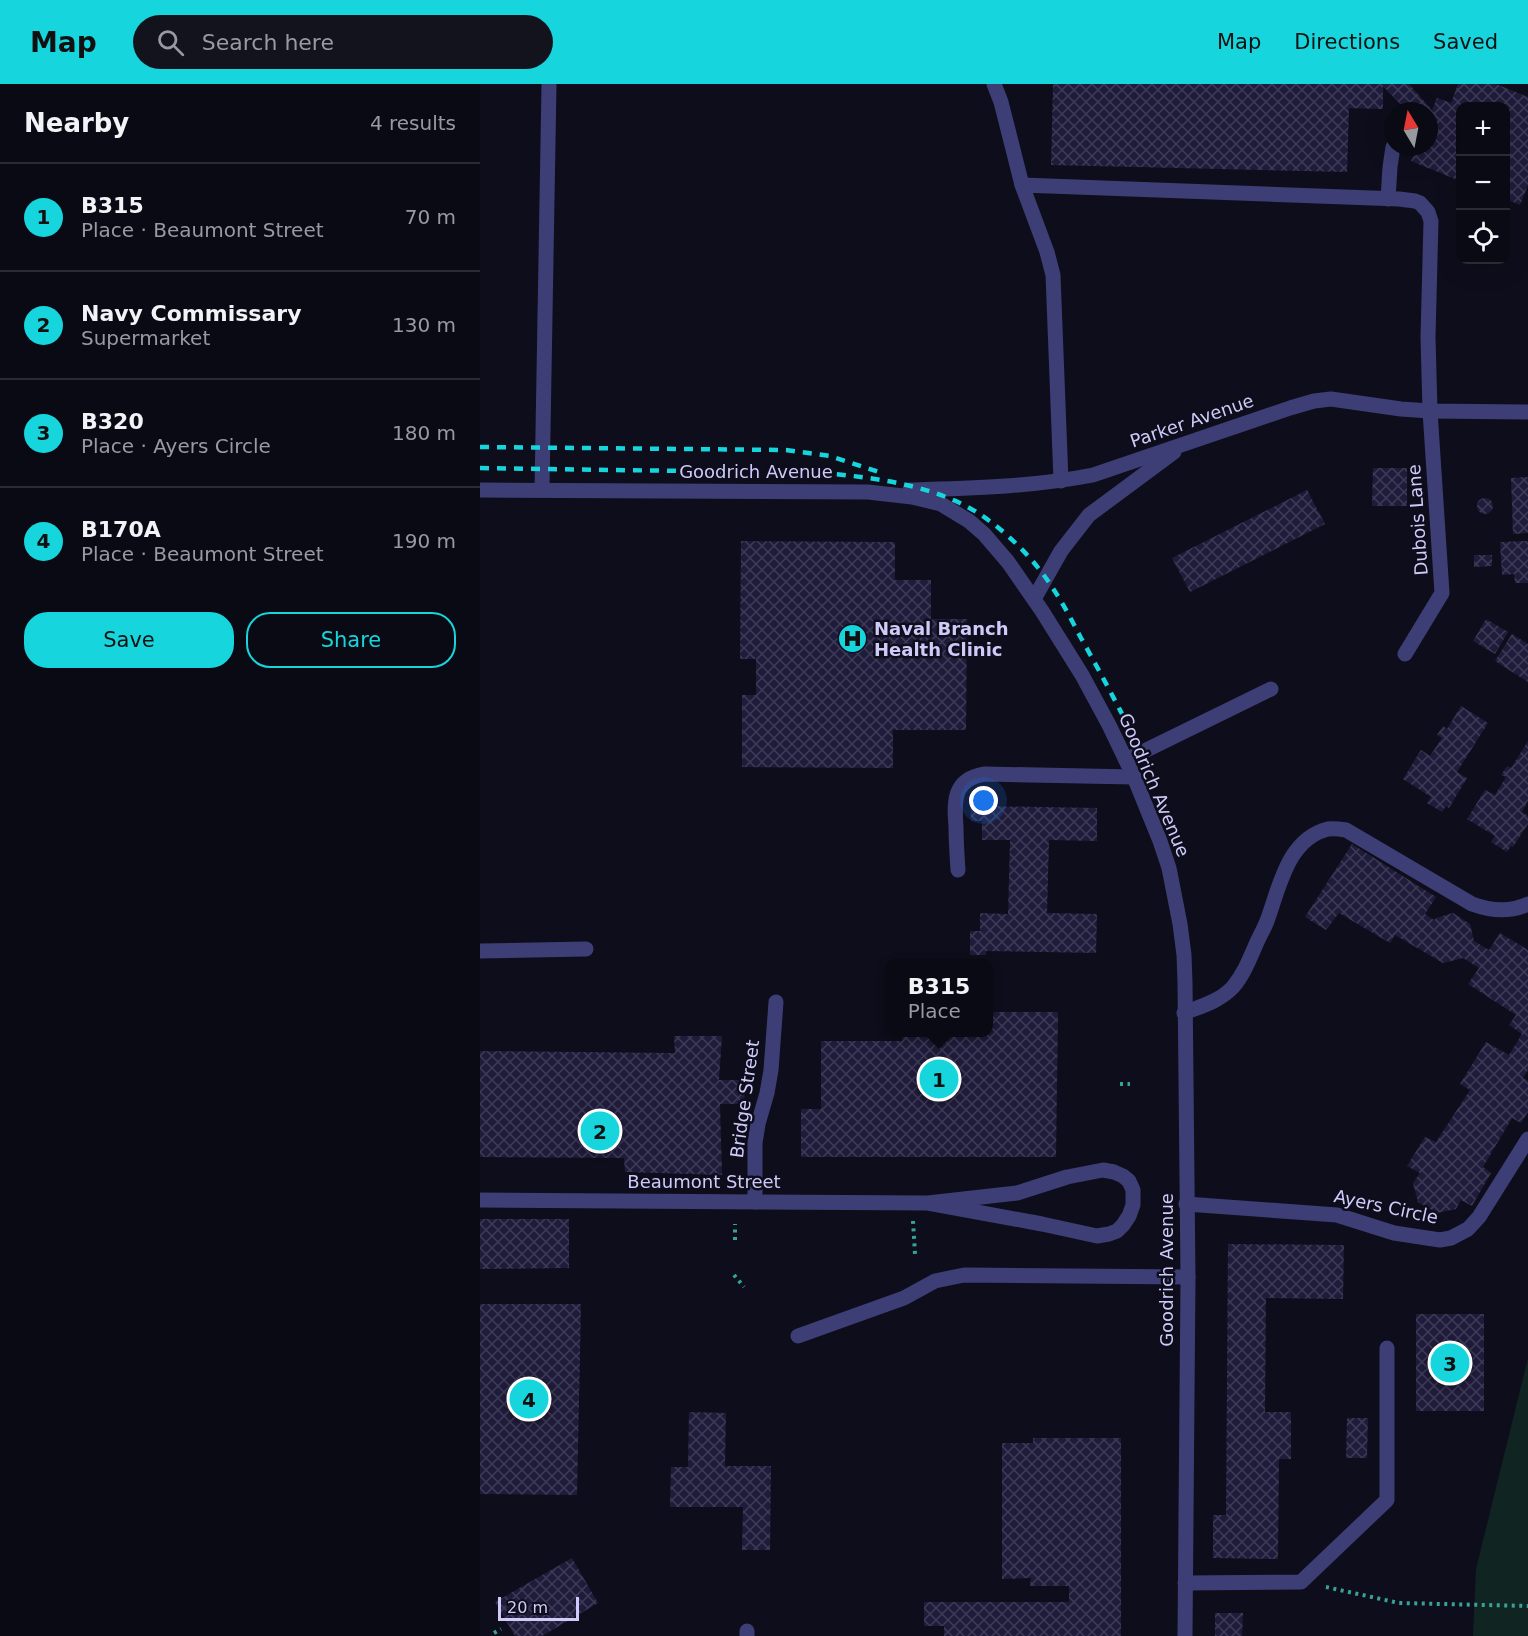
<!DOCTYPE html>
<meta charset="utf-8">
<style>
:root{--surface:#0a0a14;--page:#13131d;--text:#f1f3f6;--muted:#999aa0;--line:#2a2b34;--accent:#16d5dc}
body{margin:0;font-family:"DejaVu Sans",sans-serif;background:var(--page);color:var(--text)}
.controls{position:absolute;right:18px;top:18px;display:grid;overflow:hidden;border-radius:12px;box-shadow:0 6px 24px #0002}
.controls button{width:54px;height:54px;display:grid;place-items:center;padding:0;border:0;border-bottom:2px solid var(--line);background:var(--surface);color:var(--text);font:30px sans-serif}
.compass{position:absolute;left:904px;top:18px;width:54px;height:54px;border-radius:50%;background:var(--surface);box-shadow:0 6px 24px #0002;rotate:350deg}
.scale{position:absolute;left:18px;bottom:15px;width:81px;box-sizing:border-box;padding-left:6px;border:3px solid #cecbfa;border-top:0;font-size:16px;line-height:21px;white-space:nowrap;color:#cecbfa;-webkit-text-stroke:4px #0e0d1b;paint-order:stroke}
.you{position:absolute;left:504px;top:717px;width:21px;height:21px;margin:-15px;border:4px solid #fff;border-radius:50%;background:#1a73e8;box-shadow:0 0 0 9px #1a73e833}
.badge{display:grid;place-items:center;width:39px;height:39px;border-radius:50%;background:var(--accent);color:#111;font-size:20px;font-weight:700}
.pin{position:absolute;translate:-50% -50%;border:3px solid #fff;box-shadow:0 2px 6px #0006}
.popup{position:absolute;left:405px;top:875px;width:108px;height:78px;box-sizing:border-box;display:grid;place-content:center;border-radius:12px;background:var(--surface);filter:drop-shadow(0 2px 4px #0005);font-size:20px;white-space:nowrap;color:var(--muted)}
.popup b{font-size:22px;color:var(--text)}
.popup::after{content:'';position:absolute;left:50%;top:100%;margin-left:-12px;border:12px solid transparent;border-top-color:var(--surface)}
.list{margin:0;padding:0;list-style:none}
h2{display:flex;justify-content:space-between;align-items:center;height:78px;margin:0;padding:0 24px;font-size:26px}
h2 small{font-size:20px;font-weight:400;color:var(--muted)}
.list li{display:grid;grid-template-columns:39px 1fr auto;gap:18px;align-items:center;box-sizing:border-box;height:108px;padding:0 24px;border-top:2px solid var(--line)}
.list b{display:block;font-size:22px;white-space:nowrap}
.list p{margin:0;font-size:20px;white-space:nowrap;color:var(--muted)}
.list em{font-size:20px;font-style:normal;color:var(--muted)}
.actions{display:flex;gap:12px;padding:18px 24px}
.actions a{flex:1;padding:14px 0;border:2px solid var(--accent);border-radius:24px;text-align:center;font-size:21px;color:var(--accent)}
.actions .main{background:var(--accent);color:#111}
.icon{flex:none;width:33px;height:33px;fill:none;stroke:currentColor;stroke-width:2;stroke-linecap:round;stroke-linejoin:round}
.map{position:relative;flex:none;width:1048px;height:1552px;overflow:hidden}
header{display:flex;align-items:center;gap:36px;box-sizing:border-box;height:84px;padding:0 30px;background:var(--accent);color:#111}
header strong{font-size:28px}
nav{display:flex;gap:33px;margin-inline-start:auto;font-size:21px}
.search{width:420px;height:54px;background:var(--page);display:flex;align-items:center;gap:15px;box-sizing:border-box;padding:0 21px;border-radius:33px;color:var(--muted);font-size:22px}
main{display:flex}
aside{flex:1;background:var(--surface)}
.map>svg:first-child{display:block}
.park{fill:#102422}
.building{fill:url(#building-cross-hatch)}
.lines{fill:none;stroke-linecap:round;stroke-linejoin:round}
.path{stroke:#38a294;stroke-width:4;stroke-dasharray:3 4.5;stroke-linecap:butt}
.lane{stroke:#3c3e75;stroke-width:15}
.street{stroke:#3c3e75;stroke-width:15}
.rail{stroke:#16d5dc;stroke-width:4.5;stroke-dasharray:9 8;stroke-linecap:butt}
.labels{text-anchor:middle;stroke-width:5;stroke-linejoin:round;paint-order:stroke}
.street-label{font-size:18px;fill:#cecbfa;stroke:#0e0d1b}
.poi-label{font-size:18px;font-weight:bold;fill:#cecbfa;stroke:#0e0d1b;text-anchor:start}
</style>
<header>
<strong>Map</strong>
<div class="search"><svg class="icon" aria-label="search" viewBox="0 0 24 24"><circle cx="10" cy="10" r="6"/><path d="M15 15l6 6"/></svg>Search here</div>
<nav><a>Map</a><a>Directions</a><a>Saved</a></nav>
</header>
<main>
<aside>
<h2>Nearby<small>4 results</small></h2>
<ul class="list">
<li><span class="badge">1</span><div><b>B315</b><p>Place · Beaumont Street</p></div><em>70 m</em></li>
<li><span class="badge">2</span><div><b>Navy Commissary</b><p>Supermarket</p></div><em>130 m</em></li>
<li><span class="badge">3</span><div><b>B320</b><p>Place · Ayers Circle</p></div><em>180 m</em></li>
<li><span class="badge">4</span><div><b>B170A</b><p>Place · Beaumont Street</p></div><em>190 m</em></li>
</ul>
<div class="actions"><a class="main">Save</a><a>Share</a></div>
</aside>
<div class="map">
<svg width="1048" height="1552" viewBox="0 0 1048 1552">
<defs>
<pattern id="building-cross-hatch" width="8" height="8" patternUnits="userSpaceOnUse" patternTransform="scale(1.5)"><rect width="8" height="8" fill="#1f1b3a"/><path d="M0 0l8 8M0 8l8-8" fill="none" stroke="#3e3b57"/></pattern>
</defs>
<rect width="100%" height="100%" fill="#0e0d1b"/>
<path class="park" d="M1048,1274v278h-55l3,-67z"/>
<g class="building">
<path d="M573,0h356l23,26 5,-12 14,5 7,-19h38l32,13v88l-8,20 -14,-6v-93h-46v75l-49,-20 6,-14h12v-36h-22l-24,-25v23l-34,-1 -2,64 -296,-7z"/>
<path d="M893,384h34v38h-35z"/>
<path d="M1048,393v56l-15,1 -2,-56z"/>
<path d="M827,406l18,34 -135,68 -18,-34z"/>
<circle cx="1005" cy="422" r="8"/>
<path d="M261,457l154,1v38h36v39h36l-1,111h-73v38l-151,-1v-72h14v-36h-16z"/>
<path d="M1048,457v42h-13l-1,-9 -12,1 -2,-33z"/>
<path d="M994,471h18v11l-18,1z"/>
<path d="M1006,535l22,13 -13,22 -22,-13z"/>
<path d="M1032,550l16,10v38l-33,-21z"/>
<path d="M981,622l27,17 -31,49 10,6 -18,30 -3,-2 -4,6 -15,-9 4,-6 -28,-18 18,-29 9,6 12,-18 -5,-3 6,-9 4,3z"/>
<path d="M1048,657v60l-6,11 6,4v8l-15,23 -2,-1 -4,6 -16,-10 4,-6 -28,-17 18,-29 10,5 11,-18 -5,-2 6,-9 4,2z"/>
<path d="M490,712h12v10l115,2v33l-48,-1 -2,73 50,1 -1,39 -110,-2v4h-16v-24h10v-18l28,1 2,-74h-28v-19h-11z"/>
<path d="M872,760l84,53 -11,17 9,6 2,-2 17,-5 17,11 4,17 15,9 11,-17 28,17v120l-5,8 5,3v31l-7,11 -9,-5 -29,49 8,6 -19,33 -11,-6 -5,9 -19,4 -19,-11 -5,-19 7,-10 -13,-7 18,-29 11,5 34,-52 -10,-6 26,-42 23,13 13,-21 -13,-9 7,-10 -48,-31 11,-16 -16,-10 -20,5 -48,-28 -5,8 -51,-30 -13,17 -21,-13z"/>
<path d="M508,928h70l-2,145h-255v-48h20v-68h81l1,-9h85z"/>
<path d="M194,952h48l-3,44h27l-2,24h-24l2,71 -97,-3 -1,-14 -144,-1v-106l195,2z"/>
<path d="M0,1135h89v49l-89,1z"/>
<path d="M748,1160l116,1 -1,54 -77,-1 -1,114h26v47h-12l-1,100 -65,-1v-43h13z"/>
<path d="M0,1220h101l-4,191 -97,-1z"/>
<rect x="936" y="1230" width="68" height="97"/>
<path d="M209,1328l37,1 -1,53h46l-1,84h-28l1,-43h-73l1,-40h17z"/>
<path d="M867,1334h21l-1,40h-21z"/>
<path d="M553,1354h88v198h-177v-10h-20v-24h145v-16h-39l1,-8 -29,1v-136h31z"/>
<path d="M92,1474l26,45 -56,33h-27l-20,-34z"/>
<path d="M735,1529h28l-1,23h-27z"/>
</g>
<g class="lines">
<g class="path">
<path d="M640,1000h10"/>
<path d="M433,1137l2,33"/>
<path d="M255,1156v-16"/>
<path d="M254,1191l10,12"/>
<path d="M846,1503l73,16 129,3"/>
<path d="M14,1549l7,-4"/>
</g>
<g class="lane">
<path d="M908,115l2,-32 3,-20"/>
<path d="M581,397l-8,-206 -6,-23 -25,-67 377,14 16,2 5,2 8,9 3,9 -3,116 2,74"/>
<path d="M62,406l7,-406"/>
<path d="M646,676l145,-71"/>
<path d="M478,786c-1,-15 -2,-29 -2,-43 -2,-26 -3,-48 29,-53l149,3"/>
<path d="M0,867l106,-2"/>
<path d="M704,929c18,-7 36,-12 49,-26 11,-13 17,-29 24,-45 3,-7 7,-13 10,-21 12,-32 20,-82 61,-92 6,-1 12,0 18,1l126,74c19,7 37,9 56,0"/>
<path d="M275,1118v-59l3,-19 9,-31 4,-23 5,-68"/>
<path d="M318,1252l106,-38 31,-17 29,-6 224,2"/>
<path d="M705,1499l116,-1 86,-82v-152"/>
<path d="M267,1552v-5"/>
</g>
<g class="street">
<path d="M514,0l7,18 21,83"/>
<path d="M0,406l388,2 44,5 29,7 28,17 15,13 24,28 34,49 40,64 27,50 25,52 26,64 9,27 11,56 4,31 1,27 3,295 -3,359"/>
<path d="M430,406c61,-2 122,-3 183,-15l197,-67 24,-7 17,-2 70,10 29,2 98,1"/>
<path d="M554,515l27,-48 28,-36 85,-63"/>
<path d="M925,570l37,-61 -12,-182"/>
<path d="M0,1116l448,3 89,-10 50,-16 36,-7 11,2 9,4 6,5 4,9v15l-4,11 -6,9 -6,6 -8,3 -12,2 -55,-12 -114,-21"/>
<path d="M706,1120l151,11 57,18 46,7 11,-2 17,-9 11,-12 49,-78"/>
</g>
<g class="rail">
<path d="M0,363l306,3 44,6 52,17"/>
<path d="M0,384l341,5c51,4 113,12 157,40 28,18 56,46 74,74 11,16 20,34 29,51 18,32 35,64 52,97"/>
</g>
</g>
<defs>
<symbol id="hospital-disc" viewBox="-11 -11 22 22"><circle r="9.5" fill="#16d5dc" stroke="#0e0d1b"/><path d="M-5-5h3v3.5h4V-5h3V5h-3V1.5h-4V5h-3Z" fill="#111"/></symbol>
</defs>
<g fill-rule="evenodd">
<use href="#hospital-disc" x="356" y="538" width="33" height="33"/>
</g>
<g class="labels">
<g class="street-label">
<text transform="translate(712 337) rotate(-19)" y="6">Parker Avenue</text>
<text x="276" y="394">Goodrich Avenue</text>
<text transform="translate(938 436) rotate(-94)" y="6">Dubois Lane</text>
<text transform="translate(674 701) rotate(67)" y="6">Goodrich Avenue</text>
<text transform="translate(265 1015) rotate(-82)" y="6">Bridge Street</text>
<text x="224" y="1104">Beaumont Street</text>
<text transform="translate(906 1123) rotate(12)" y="6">Ayers Circle</text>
<text transform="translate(687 1186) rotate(-90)" y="6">Goodrich Avenue</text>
</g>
<g class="poi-label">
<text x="394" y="551">Naval Branch<tspan x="394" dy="21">Health Clinic</tspan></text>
</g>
</g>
</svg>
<div class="controls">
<button>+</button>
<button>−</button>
<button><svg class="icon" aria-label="locate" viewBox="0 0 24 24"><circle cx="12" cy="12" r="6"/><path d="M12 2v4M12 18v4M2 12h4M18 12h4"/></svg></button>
</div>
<svg class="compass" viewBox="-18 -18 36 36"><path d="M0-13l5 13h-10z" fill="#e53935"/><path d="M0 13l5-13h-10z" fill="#999aa0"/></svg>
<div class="scale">20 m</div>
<div class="you"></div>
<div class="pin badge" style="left:459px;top:995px">1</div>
<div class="popup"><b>B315</b>Place</div>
<div class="pin badge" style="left:120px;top:1047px">2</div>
<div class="pin badge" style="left:970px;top:1279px">3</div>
<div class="pin badge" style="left:49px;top:1315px">4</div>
</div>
</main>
